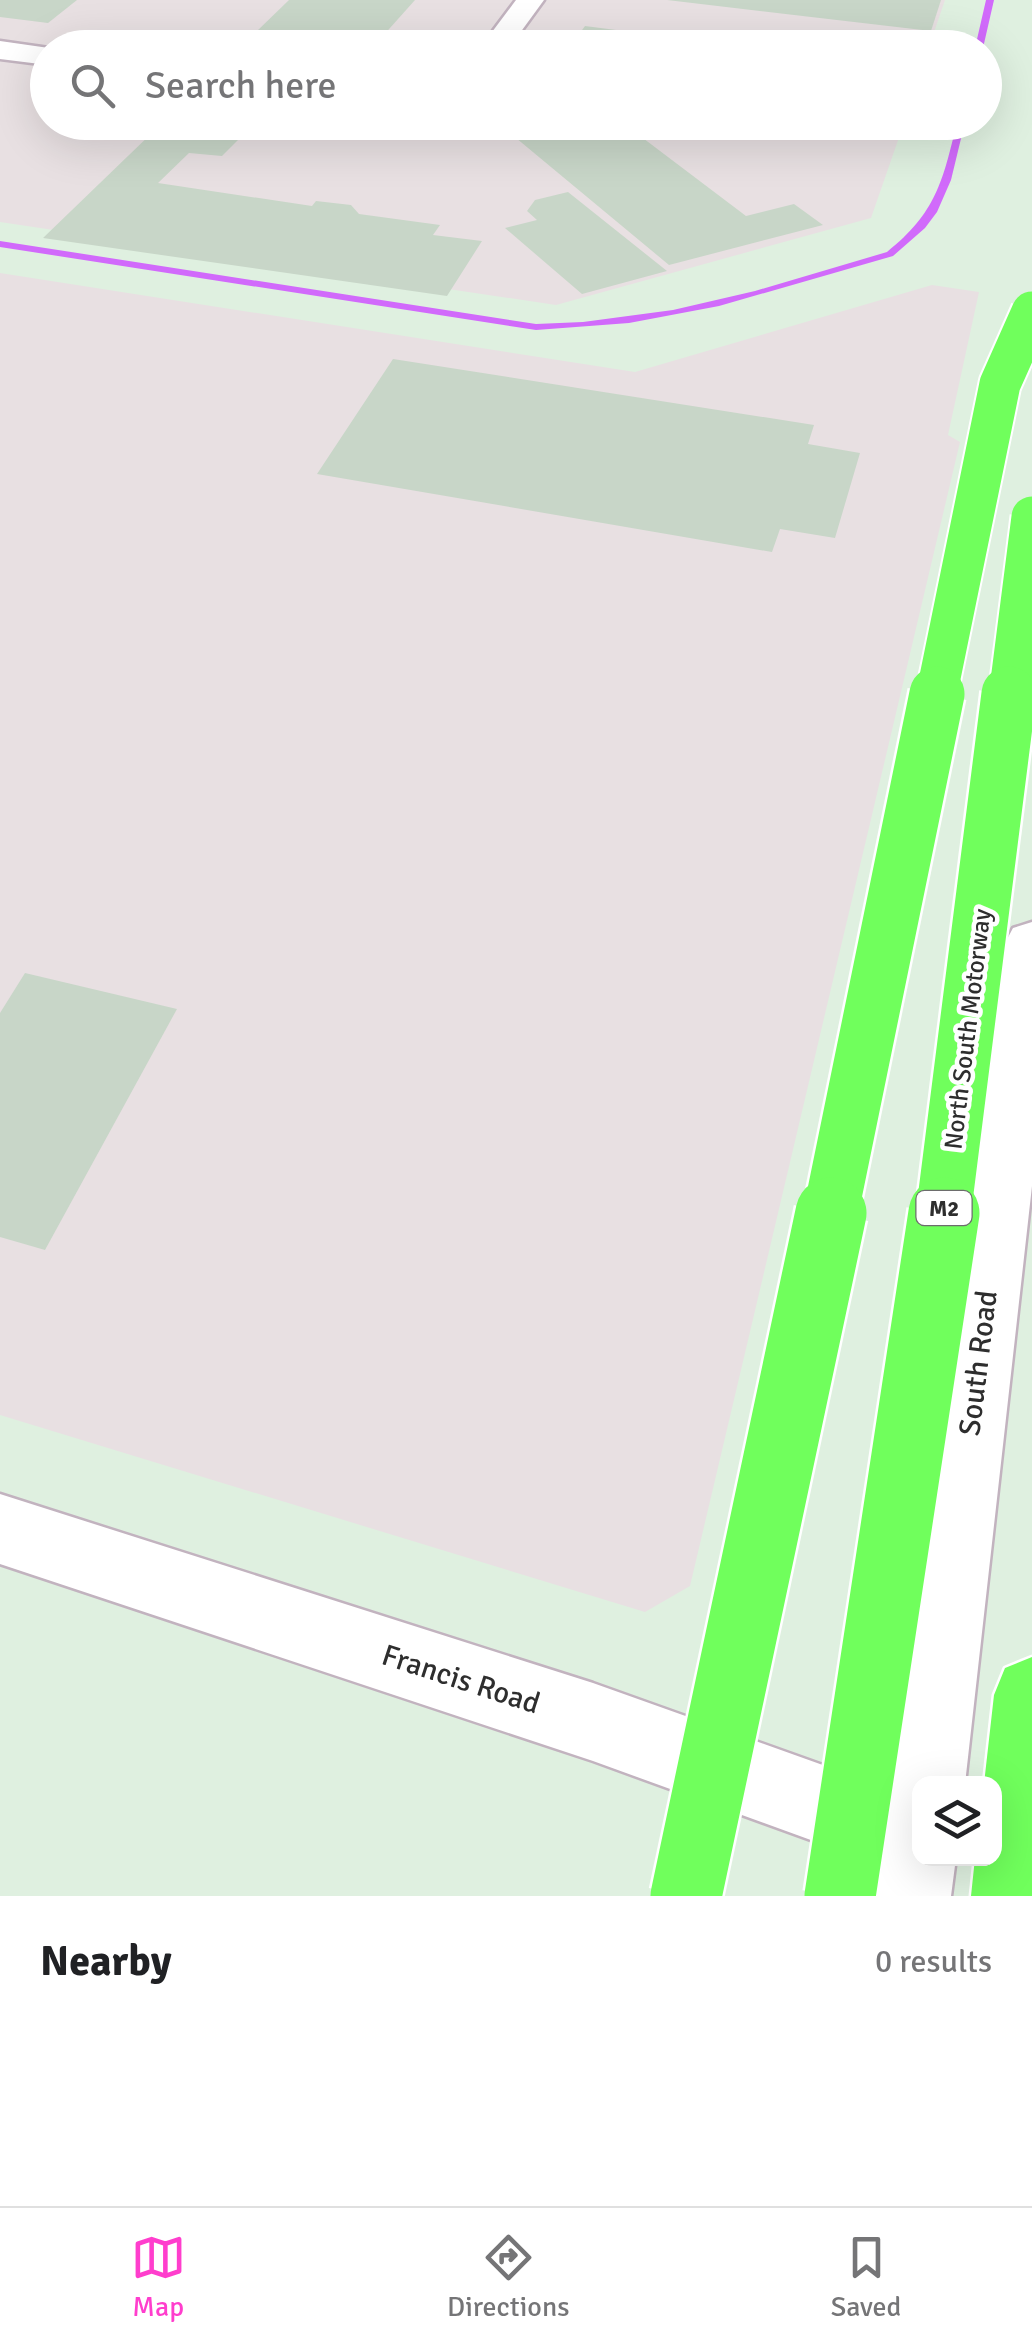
<!DOCTYPE html>
<style>
:root{--surface:#fff;--page:#f2f2f2;--text:#202124;--muted:#757577;--line:#e0e0e0;--accent:#ff3ecd}
body{margin:0;font-family:Signika,sans-serif;background:var(--page);color:var(--text)}
.controls{position:absolute;right:30px;bottom:30px;display:grid;overflow:hidden;border-radius:20px;box-shadow:0 10px 40px #0002}
.controls button{width:90px;height:90px;display:grid;place-items:center;padding:0;border:0;border-bottom:2px solid var(--line);background:var(--surface);color:var(--text);font:50px sans-serif}
.list{margin:0;padding:0;list-style:none}
h2{display:flex;justify-content:space-between;align-items:center;height:130px;margin:0;padding:0 40px;font-size:42px}
h2 small{font-size:32px;font-weight:400;color:var(--muted)}
.icon{flex:none;width:55px;height:55px;fill:none;stroke:currentColor;stroke-width:2;stroke-linecap:round;stroke-linejoin:round}
.map{position:relative;flex:none;width:1032px;height:1896px;overflow:hidden}
.search{position:absolute;background:var(--surface);box-shadow:0 10px 40px #0002;left:30px;right:30px;top:30px;height:110px;display:flex;align-items:center;gap:25px;box-sizing:border-box;padding:0 35px;border-radius:55px;color:var(--muted);font-size:38px}
.sheet{height:310px;background:var(--surface)}
nav{display:flex;justify-content:space-around;align-items:center;box-sizing:border-box;height:140px;border-top:2px solid var(--line);background:var(--surface);font-size:28px;color:var(--muted)}
nav a{display:grid;justify-items:center;gap:5px}
nav .on{color:var(--accent)}
.map>svg:first-child{display:block}
.industrial{fill:#e8e0e2}
.lines{fill:none;stroke-linecap:round;stroke-linejoin:round}
.stream{fill:#d16afb;fill-rule:evenodd}
.building{fill:#c8d6c8}
.street-casing{stroke:#c2b3bf;stroke-width:5}
.secondary-casing{stroke:#c2b3bf;stroke-width:5}
.highway-casing{stroke:#fff;stroke-width:5}
.street{fill:#fff;fill-rule:evenodd}
.secondary{fill:#fff;fill-rule:evenodd}
.highway{fill:#70ff5c;fill-rule:evenodd}
.highway-bridge-far2-casing{stroke:#fff;stroke-width:45;stroke-linecap:butt}
.highway-bridge-far1-casing{stroke:#fff;stroke-width:60;stroke-linecap:butt}
.highway-bridge-casing{stroke:#fff;stroke-width:76;stroke-linecap:butt}
.highway-bridge-far2{stroke:#70ff5c;stroke-width:41}
.highway-bridge-far1{stroke:#70ff5c;stroke-width:55}
.highway-bridge{stroke:#70ff5c;stroke-width:71}
.labels{text-anchor:middle;stroke-width:9;stroke-linejoin:round;paint-order:stroke}
.shield{fill:#fff;stroke:#6d6d6d;stroke-width:2.5}
.shield-label{font-size:22px;font-weight:bold;fill:#2e2e2e}
.street-label{font-size:25px;fill:#2e2e2e;stroke:#fff}
.near-street-label{font-size:30px;fill:#2e2e2e;stroke:#fff}
</style>
<div class="map">
<svg width="1032" height="1896" viewBox="0 0 1032 1896">
<rect width="100%" height="100%" fill="#dff0e0"/>
<g class="industrial">
<path d="M0,0h945l-16,47 -881,1v74l856,1 -33,95 -315,87 -556,-83z"/>
<path d="M0,273l635,99 297,-87 47,7 -31,143 12,7 -270,1144 -45,26 -645,-197z"/>
</g>
<g class="lines">
<g class="stream">
<path d="M986,0h8l-11,48h-8z"/>
<path d="M957,122h8l-14,58 -14,32 -12,16 -32,28 -174,50 -90,17 -93,7 -536,-83v-6l536,83 47,-2 90,-12 82,-19 132,-39c49,-39 56,-71 70,-130z"/>
</g>
</g>
<g class="building">
<path d="M0,0h77l-29,23 -48,-6z"/>
<path d="M289,0h126l-42,47 -118,-14z"/>
<path d="M667,0h274l-10,31z"/>
<path d="M585,26l70,9 -8,13h-78z"/>
<path d="M683,38l60,7v3h-66z"/>
<path d="M558,122l20,12 45,-11 123,93 48,-12 29,21 -154,40 -159,-132z"/>
<path d="M157,128l82,11 -17,17 -33,-3 -31,30 154,23 4,-5 35,4 8,9 81,11 -7,10 49,6 -35,55 -404,-58z"/>
<path d="M568,192l99,79 -85,23 -77,-66 32,-8 -10,-9 8,-11z"/>
<path d="M393,359l421,66 -6,19 52,9 -25,85 -55,-9 -8,23 -455,-78z"/>
<path d="M25,973l152,36 -132,241 -45,-13v-224z"/>
</g>
<g class="lines">
<defs>
<g id="street">
<path d="M516,0h28l-35,48h-29z"/>
<path d="M0,41l49,7 -1,17 -48,-6z"/>
</g>
<path id="secondary" d="M1032,922v264l-67,598h-45v74h36l-5,38h-82l5,-33 -281,-102 -593,-197v-70l593,189 294,105 118,-845 8,-15z"/>
<path id="highway" d="M1032,1657v239h-61l4,-38h19v-74h-10l10,-89 11,-27z"/>
</defs>
<use href="#street" class="street-casing"/>
<use href="#secondary" class="secondary-casing"/>
<use href="#highway" class="highway-casing"/>
<use href="#street" class="street"/>
<use href="#secondary" class="secondary"/>
<use href="#highway" class="highway"/>
<defs>
<g id="highway-bridge-far2">
<path d="M936,697l64,-313 32,-72"/>
<path d="M1009,697l23,-180"/>
</g>
<g id="highway-bridge-far1">
<path d="M830,1216l107,-522"/>
<path d="M943,1216l66,-522"/>
</g>
<g id="highway-bridge">
<path d="M686,1896l145,-683"/>
<path d="M840,1896l104,-683"/>
</g>
</defs>
<use href="#highway-bridge-far2" class="highway-bridge-far2-casing"/>
<use href="#highway-bridge-far1" class="highway-bridge-far1-casing"/>
<use href="#highway-bridge" class="highway-bridge-casing"/>
<use href="#highway-bridge-far2" class="highway-bridge-far2"/>
<use href="#highway-bridge-far1" class="highway-bridge-far1"/>
<use href="#highway-bridge" class="highway-bridge"/>
</g>
<g class="labels">
<rect class="shield" x="916.5" y="1191" width="55" height="34" rx="8"/>
<g class="shield-label">
<text x="944" y="1216">M2</text>
</g>
<g class="street-label">
<text transform="translate(967 1029) rotate(-83)" y="9">North South Motorway</text>
</g>
<g class="near-street-label">
<text transform="translate(978 1363) rotate(-83)" y="10">South Road</text>
<text transform="translate(461 1679) rotate(18)" y="10">Francis Road</text>
</g>
</g>
</svg>
<div class="controls">
<button><svg class="icon" aria-label="layers" viewBox="0 0 24 24"><path d="M12 4l9 5-9 5-9-5zM3 14l9 5 9-5"/></svg></button>
</div>
<div class="search"><svg class="icon" aria-label="search" viewBox="0 0 24 24"><circle cx="10" cy="10" r="6"/><path d="M15 15l6 6"/></svg>Search here</div>
</div>
<section class="sheet">
<h2>Nearby<small>0 results</small></h2>
<ul class="list">
</ul>
</section>
<nav>
<a class="on"><svg class="icon" aria-label="map" viewBox="0 0 24 24"><path d="M3 6l6-2 6 2 6-2v14l-6 2-6-2-6 2zM9 4v14M15 6v14"/></svg>Map</a>
<a><svg class="icon" aria-label="directions" viewBox="0 0 24 24"><path d="M12 3l9 9-9 9-9-9zM9 14v-3h6M13 9l2 2-2 2"/></svg>Directions</a>
<a><svg class="icon" aria-label="saved" viewBox="0 0 24 24"><path d="M7 4h10v16l-5-4-5 4z"/></svg>Saved</a>
</nav>
